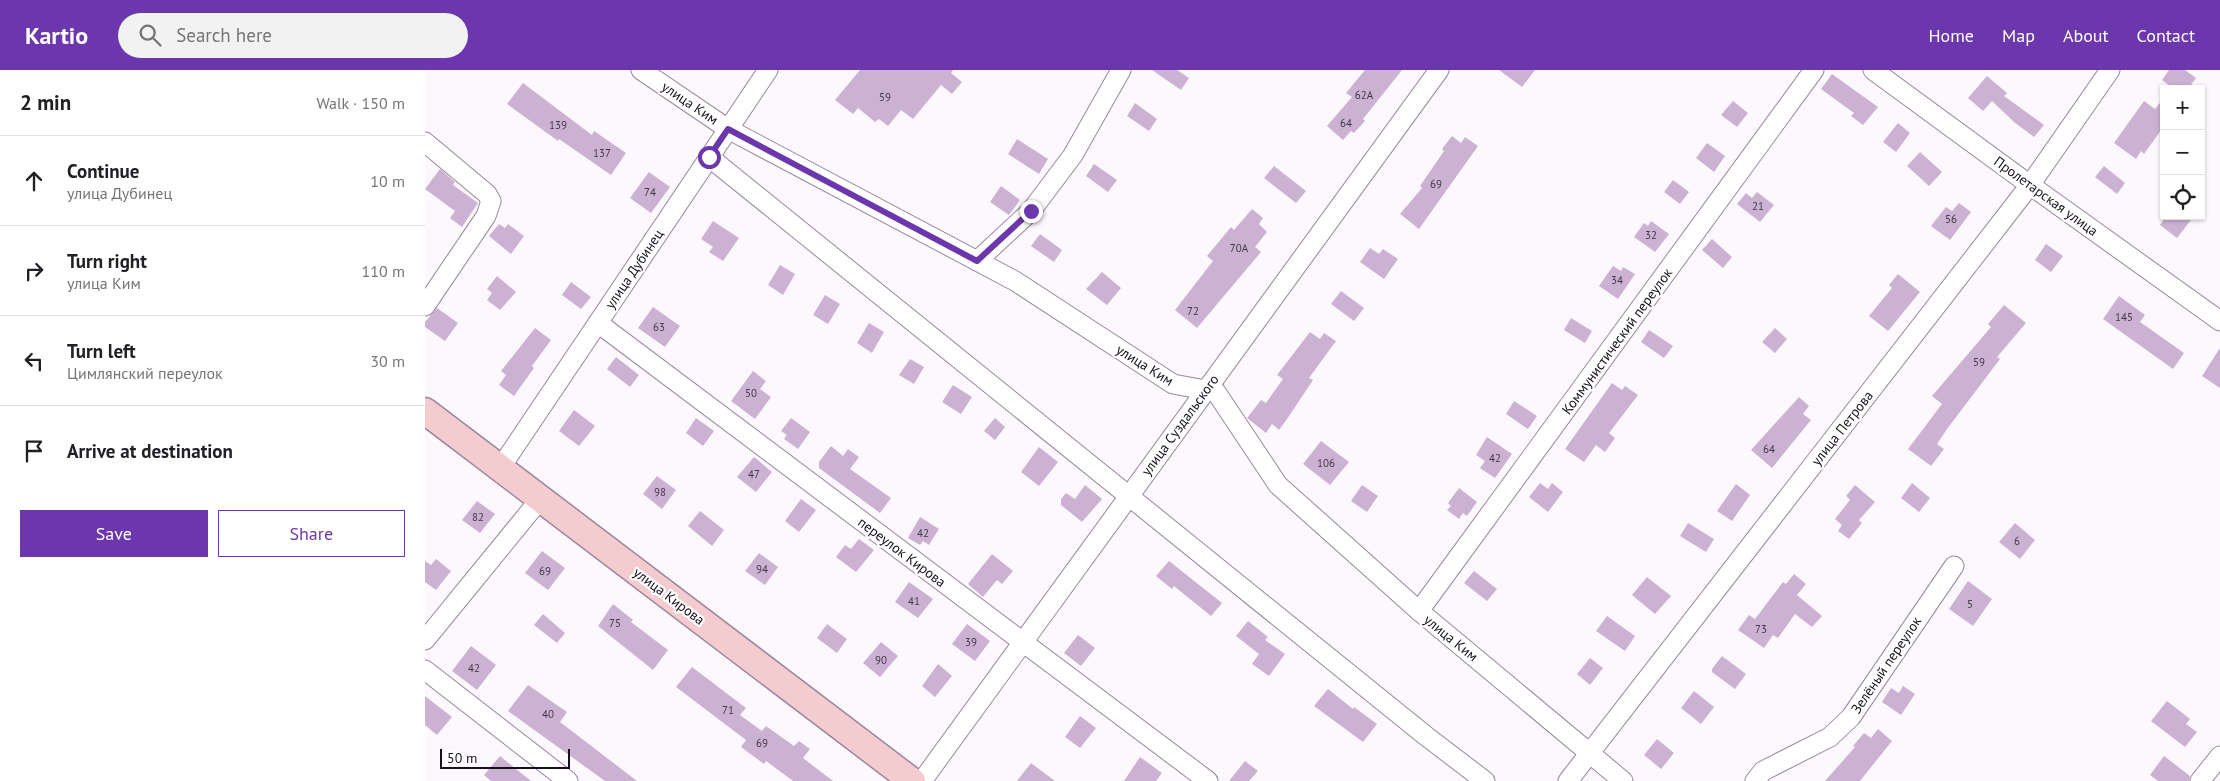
<!DOCTYPE html>
<meta charset="utf-8">
<style>
:root{--surface:#fff;--page:#f2f2f2;--text:#202124;--muted:#757577;--line:#e0e0e0;--accent:#6c37ad}
body{margin:0;font-family:"PT Sans",sans-serif;background:var(--page);color:var(--text)}
.controls{position:absolute;right:15px;top:15px;display:grid;overflow:hidden;border-radius:0px;box-shadow:0 1px 4px #0004}
.controls button{width:45px;height:45px;display:grid;place-items:center;padding:0;border:0;border-bottom:1px solid var(--line);background:var(--surface);color:var(--text);font:25px sans-serif}
.scale{position:absolute;left:15px;bottom:12px;width:130px;box-sizing:border-box;padding-left:5px;border:2px solid #17101a;border-top:0;font-size:14px;line-height:18px;white-space:nowrap;color:#17101a;-webkit-text-stroke:4px #fff;paint-order:stroke}
.stop{position:absolute;width:15px;height:15px;margin:-11px;border:4px solid #6c37ad;border-radius:50%;background:#fff}
.stop.end{background:#6c37ad;border-color:#fff;box-shadow:0 1px 5px #0008}
.list{margin:0;padding:0;list-style:none}
h2{display:flex;justify-content:space-between;align-items:center;height:65px;margin:0;padding:0 20px;font-size:21px}
h2 small{font-size:16px;font-weight:400;color:var(--muted)}
.list li{display:grid;grid-template-columns:32px 1fr auto;gap:15px;align-items:center;box-sizing:border-box;height:90px;padding:0 20px;border-top:1px solid var(--line)}
.list b{display:block;font-size:19px;white-space:nowrap}
.list p{margin:0;font-size:16px;white-space:nowrap;color:var(--muted)}
.list em{font-size:16px;font-style:normal;color:var(--muted)}
.actions{display:flex;gap:10px;padding:15px 20px}
.actions a{flex:1;padding:11px 0;border:1px solid var(--accent);border-radius:0px;text-align:center;font-size:18px;color:var(--accent)}
.actions .main{background:var(--accent);color:#fff}
.icon{flex:none;width:28px;height:28px;fill:none;stroke:currentColor;stroke-width:2;stroke-linecap:round;stroke-linejoin:round}
.map{position:relative;flex:none;width:1795px;height:711px;overflow:hidden}
header{display:flex;align-items:center;gap:30px;box-sizing:border-box;height:70px;padding:0 25px;background:var(--accent);color:#fff}
header strong{font-size:24px}
nav{display:flex;gap:28px;margin-inline-start:auto;font-size:18px}
.search{width:350px;height:45px;background:var(--page);display:flex;align-items:center;gap:12px;box-sizing:border-box;padding:0 18px;border-radius:28px;color:var(--muted);font-size:19px}
main{display:flex}
aside{flex:1;background:var(--surface)}
.map>svg:first-child{display:block}
.building{fill:#ccb2d2}
.lines{fill:none;stroke-linecap:round;stroke-linejoin:round}
.street-casing{stroke:#9a859f;stroke-width:21}
.secondary-casing{stroke:#9a859f;stroke-width:29}
.street{stroke:#fff;stroke-width:19}
.secondary{stroke:#f4ccd0;stroke-width:26}
.route{stroke:#6c37ad;stroke-width:6}
.labels{text-anchor:middle;stroke-width:4.5;stroke-linejoin:round;paint-order:stroke}
.number-label{font-size:11px;fill:#443848}
.street-label{font-size:14px;fill:#17101a;stroke:#fff}
</style>
<header>
<strong>Kartio</strong>
<div class="search"><svg class="icon" aria-label="search" viewBox="0 0 24 24"><circle cx="10" cy="10" r="6"/><path d="M15 15l6 6"/></svg>Search here</div>
<nav><a>Home</a><a>Map</a><a>About</a><a>Contact</a></nav>
</header>
<main>
<aside>
<h2>2 min<small>Walk · 150 m</small></h2>
<ul class="list">
<li><svg class="icon" aria-label="ahead" viewBox="0 0 24 24"><path d="M12 20V5M6 11l6-6 6 6"/></svg><div><b>Continue</b><p>улица Дубинец</p></div><em>10 m</em></li>
<li><svg class="icon" aria-label="right" viewBox="0 0 24 24"><path d="M7 20v-9h11M14 6l5 5-5 5"/></svg><div><b>Turn right</b><p>улица Ким</p></div><em>110 m</em></li>
<li><svg class="icon" aria-label="left" viewBox="0 0 24 24"><path d="M17 20v-9H6M10 6l-5 5 5 5"/></svg><div><b>Turn left</b><p>Цимлянский переулок</p></div><em>30 m</em></li>
<li><svg class="icon" aria-label="arrive" viewBox="0 0 24 24"><path d="M6 21V4h12l-3 4 3 4H6"/></svg><div><b>Arrive at destination</b></div></li>
</ul>
<div class="actions"><a class="main">Save</a><a>Share</a></div>
</aside>
<div class="map">
<svg width="1795" height="711" viewBox="0 0 1795 711">
<rect width="100%" height="100%" fill="#fdf8fe"/>
<g class="building">
<path d="M435,0h93l-2,3 11,9 -10,12 -11,-9 -28,34 -12,-9 -13,16 -9,-7 -4,3 -17,-14 -5,6 -18,-14z"/>
<path d="M727,0h25l12,8 -8,12z"/>
<path d="M940,0h37l-39,49 2,2 -11,12 -3,-2 -8,9 -16,-14 25,-29 -6,-4z"/>
<path d="M1074,0h36l-13,17z"/>
<path d="M1744,0h16l11,8 -8,11h-14l-12,-9z"/>
<path d="M1407,4l46,33 -15,18 -12,-9 3,-3 -33,-24z"/>
<path d="M1562,6l20,17 -3,3 40,29 -10,12 -20,-15 -22,-21 -9,10 -15,-13z"/>
<path d="M98,13l69,52 2,-4 32,22 -15,22 -52,-36 -1,2 -51,-37z"/>
<path d="M1739,28v28l-20,28 -3,-3 -5,8 -22,-16 30,-42 11,8z"/>
<path d="M1308,31l15,12 -11,14 -16,-12z"/>
<path d="M710,33l22,16 -8,12 -22,-15z"/>
<path d="M1473,53l12,10 -14,19 -13,-10z"/>
<path d="M1027,66l9,7 4,-6 13,9 -59,83 -19,-15 22,-26 -2,-2 24,-35 -2,-2z"/>
<path d="M592,69l31,20 -9,15 -31,-20z"/>
<path d="M1282,73l18,13 -11,16 -18,-14z"/>
<path d="M1495,82l22,20 -13,14 -22,-20z"/>
<path d="M669,94l23,16 -9,12 -22,-16z"/>
<path d="M849,96l32,25 -10,12 -32,-25z"/>
<path d="M1679,96l21,17 -8,11 -22,-17z"/>
<path d="M15,99l15,13 -2,3 25,18 -16,24 -12,-9 5,-7 -30,-22z"/>
<path d="M224,102l21,15 -19,26 -21,-15z"/>
<path d="M1248,110l16,12 -9,12 -16,-12z"/>
<path d="M576,116l19,14 -11,15 -19,-13z"/>
<path d="M1332,122l17,13 -14,17 -23,-18 9,-11 6,5z"/>
<path d="M1534,133l12,9 -21,28 -19,-14 15,-19 6,4z"/>
<path d="M827,139l11,9 -4,6 8,8 -12,15 6,5 -64,76 -22,-18 38,-49 -6,-5 24,-29 3,3z"/>
<path d="M1741,146h28l-17,22 -17,-13z"/>
<path d="M288,151l26,17 -16,23 -14,-9 4,-5 -12,-8z"/>
<path d="M1226,151l18,13 -14,18 -21,-15 10,-14 4,3z"/>
<path d="M74,154l6,4 3,-4 16,12 -13,18 -22,-18z"/>
<path d="M615,164l22,16 -8,12 -23,-16z"/>
<path d="M1287,169l20,18 -9,11 -21,-18z"/>
<path d="M1621,174l17,12 -12,16 -16,-12z"/>
<path d="M945,178l9,6 4,-5 15,10 -14,20 -24,-17z"/>
<path d="M355,195l15,9 -12,21 -15,-10z"/>
<path d="M1188,196l8,5 2,-4 12,7 -17,25 -19,-13z"/>
<path d="M677,202l19,16 -14,17 -21,-16z"/>
<path d="M1473,204l22,18 -32,39 -19,-15 23,-28 -3,-3z"/>
<path d="M72,206l19,16 -16,18 -13,-10 5,-7 -5,-4z"/>
<path d="M146,212l20,15 -10,12 -19,-14z"/>
<path d="M916,221l23,17 -10,13 -23,-17z"/>
<path d="M400,225l15,9 -12,20 -15,-9z"/>
<path d="M1694,226l26,19 -5,7 44,31 -11,16 -70,-50z"/>
<path d="M1579,235l22,18 -29,34 3,2 -53,70 -10,15 7,5 -13,17 -23,-17 34,-45 -10,-8 59,-69 -3,-3z"/>
<path d="M228,237l27,19 -15,21 -27,-19z"/>
<path d="M12,238l21,15 -13,18 -20,-14v-5z"/>
<path d="M1146,248l21,13 -7,12 -21,-13z"/>
<path d="M444,253l15,9 -12,21 -15,-10z"/>
<path d="M110,258l16,12 -19,26 2,2 -20,28 -15,-11 7,-10 -5,-4z"/>
<path d="M1350,258l12,11 -12,14 -13,-11z"/>
<path d="M1224,260l24,16 -9,12 -23,-16z"/>
<path d="M885,262l10,7 4,-6 12,8 -27,37 4,2 -26,39 -8,11 -7,-6 -6,9 -19,-15 14,-18 5,3 17,-24 -6,-4z"/>
<path d="M1795,278v40l-18,-12z"/>
<path d="M191,287l23,18 -9,12 -23,-18z"/>
<path d="M485,289l14,8 -10,17 -15,-9z"/>
<path d="M328,301l13,10 -6,8 11,8 -16,22 -24,-18z"/>
<path d="M1187,313l10,7 3,-4 13,9 -29,38 6,5 -10,14 -9,-7 -12,17 -19,-13z"/>
<path d="M528,315l19,12 -11,17 -19,-12z"/>
<path d="M1374,327l10,9 -6,8 8,6 -39,48 -21,-18z"/>
<path d="M1089,331l23,15 -9,13 -22,-15z"/>
<path d="M149,340l21,16 -16,20 -20,-15z"/>
<path d="M271,348l18,13 -11,15 -17,-13z"/>
<path d="M366,348l19,14 -12,17 -14,-10 3,-4 -6,-4z"/>
<path d="M570,348l10,9 -10,13 -11,-9z"/>
<path d="M1062,367l25,17 -17,24 -15,-10 5,-7 -9,-6z"/>
<path d="M896,371l28,21 -19,23 -27,-21z"/>
<path d="M406,376l12,10 5,-7 11,8 -9,12 41,29 -11,15 -61,-45v-6z"/>
<path d="M614,377l19,15 -19,24 -18,-14z"/>
<path d="M329,387l18,15 -16,20 -19,-15z"/>
<path d="M232,406l19,14 -14,19 -19,-15z"/>
<path d="M1115,413l8,6 4,-6 11,9 -15,20 -19,-15z"/>
<path d="M1487,413l18,15 -11,14 -18,-14z"/>
<path d="M1311,414l14,11 -18,26 -15,-10z"/>
<path d="M660,415l17,14 -20,23 -21,-17v-6l5,-6 9,6z"/>
<path d="M937,415l16,11 -11,16 -16,-11z"/>
<path d="M1430,415l20,17 -16,18 3,3 -13,16 -11,-8 4,-6 -7,-6 15,-19 -4,-4z"/>
<path d="M1034,418l18,14 -10,14 -4,-3 -4,6 -12,-9 4,-4 -3,-3z"/>
<path d="M376,429l15,11 -17,22 -14,-11z"/>
<path d="M52,431l18,13 -15,19 -18,-13z"/>
<path d="M275,441l24,19 -12,16 -24,-20z"/>
<path d="M495,447l19,12 -10,16 -6,-4 -3,4 -12,-7z"/>
<path d="M1263,453l26,16 -8,13 -26,-16z"/>
<path d="M1590,453l20,17 -15,19 -21,-17z"/>
<path d="M434,469l15,11 -18,22 -20,-15 9,-12 6,4z"/>
<path d="M117,481l23,17 -17,22 -23,-17z"/>
<path d="M334,483l19,14 -13,18 -20,-14z"/>
<path d="M567,484l21,17 -11,13 -5,-4 -14,17 -15,-13z"/>
<path d="M11,489l15,12 -15,19 -11,-8v-21l6,4z"/>
<path d="M744,491l53,42 -11,13 -37,-30 -2,3 -16,-13z"/>
<path d="M1049,501l23,18 -10,12 -23,-18z"/>
<path d="M1369,504l12,10 -9,11 25,21 -10,11 -17,-13 -17,24 -5,-3 -9,13 -26,-18 11,-15 6,4 28,-37 3,2z"/>
<path d="M1222,507l24,19 -16,18 -23,-19z"/>
<path d="M1543,511l24,18 -19,27 -24,-17z"/>
<path d="M484,512l24,17 -15,19 -23,-16z"/>
<path d="M188,534l20,16 -2,2 37,28 -15,20 -55,-44z"/>
<path d="M118,544l22,19 -8,10 -23,-18z"/>
<path d="M1182,546l28,20 -10,15 -29,-20z"/>
<path d="M823,551l20,16 -3,3 20,14 -16,22 -17,-12 7,-10 -23,-18z"/>
<path d="M402,554l20,15 -10,14 -20,-15z"/>
<path d="M542,554l23,17 -15,20 -23,-17z"/>
<path d="M653,565l17,13 -14,18 -17,-13z"/>
<path d="M456,572l17,14 -18,21 -17,-14z"/>
<path d="M46,576l25,19 -19,25 -25,-19z"/>
<path d="M1297,586l24,18 -11,15 -23,-17v-3z"/>
<path d="M1165,588l13,10 -13,17 -13,-11z"/>
<path d="M513,594l14,12 -17,21 -13,-11z"/>
<path d="M267,597l54,41 -6,7 22,16 4,-5 28,20 5,-5 11,8 -7,9 30,23h-40l-27,-20 -2,3 -23,-17 5,-7 -70,-53z"/>
<path d="M103,615l39,27 -7,10 77,59h-32l-97,-70z"/>
<path d="M1478,616l12,8 -14,21 -19,-13 9,-14 8,5z"/>
<path d="M903,619l25,20 1,-2 23,17 -14,18 -49,-36z"/>
<path d="M1269,621l20,16 -13,17 -20,-16z"/>
<path d="M0,626l27,21 -15,18 -12,-10z"/>
<path d="M1742,631l23,18 -4,5 11,8 -12,15 -34,-26z"/>
<path d="M655,646l16,12 -16,20 -15,-11z"/>
<path d="M1453,659l14,12 -32,40h-35l30,-34 -2,-1 11,-13 7,5z"/>
<path d="M1232,669l17,14 -13,16 -17,-14z"/>
<path d="M75,686l31,25h-40l-7,-6z"/>
<path d="M1739,686l26,20 -1,5h-31l-8,-6z"/>
<path d="M715,687l22,16 -6,8h-32z"/>
<path d="M820,691l13,10 -9,10h-20z"/>
<path d="M606,693l24,18h-38z"/>
</g>
<g class="lines">
<defs>
<g id="street">
<path d="M216,0l87,59 287,152 158,103 43,8 62,93 141,126 204,170"/>
<path d="M1448,0l157,115 190,136"/>
<path d="M0,72l62,52 4,7 -5,15 -61,90"/>
<path d="M284,87l717,579 59,45"/>
<path d="M552,191l54,-50 42,-56 48,-85"/>
<path d="M173,253l610,458"/>
<path d="M76,397l267,-397"/>
<path d="M994,541l395,-541"/>
<path d="M0,570l116,-142"/>
<path d="M0,600l143,111"/>
<path d="M497,711l517,-711"/>
<path d="M1143,711l462,-596 80,-115"/>
<path d="M1330,711l8,-10 67,-34 21,-20 103,-151"/>
<path d="M1775,711l20,-25"/>
</g>
<path id="secondary" d="M0,341l487,370"/>
</defs>
<use href="#street" class="street-casing"/>
<use href="#secondary" class="secondary-casing"/>
<use href="#street" class="street"/>
<use href="#secondary" class="secondary"/>
</g>
<g class="lines">
<path class="route" d="M284,87l19,-28 249,132 54,-50"/>
</g>
<g class="labels">
<g class="number-label">
<text x="939" y="29">62А</text>
<text x="460" y="31">59</text>
<text x="921" y="57">64</text>
<text x="133" y="59">139</text>
<text x="177" y="87">137</text>
<text x="1011" y="118">69</text>
<text x="225" y="126">74</text>
<text x="1333" y="140">21</text>
<text x="1526" y="153">56</text>
<text x="1226" y="169">32</text>
<text x="814" y="182">70А</text>
<text x="1192" y="214">34</text>
<text x="768" y="245">72</text>
<text x="1699" y="251">145</text>
<text x="234" y="261">63</text>
<text x="1554" y="296">59</text>
<text x="326" y="327">50</text>
<text x="1344" y="383">64</text>
<text x="1070" y="392">42</text>
<text x="901" y="397">106</text>
<text x="329" y="408">47</text>
<text x="235" y="426">98</text>
<text x="53" y="451">82</text>
<text x="498" y="467">42</text>
<text x="1592" y="475">6</text>
<text x="337" y="503">94</text>
<text x="120" y="505">69</text>
<text x="489" y="535">41</text>
<text x="1545" y="538">5</text>
<text x="190" y="557">75</text>
<text x="1336" y="563">73</text>
<text x="546" y="576">39</text>
<text x="456" y="594">90</text>
<text x="49" y="602">42</text>
<text x="303" y="644">71</text>
<text x="123" y="648">40</text>
<text x="337" y="677">69</text>
</g>
<g class="street-label">
<text transform="translate(265 33) rotate(34)" y="5">улица Ким</text>
<text transform="translate(1621 126) rotate(36)" y="5">Пролетарская улица</text>
<text transform="translate(209 199) rotate(-56)" y="5">улица Дубинец</text>
<text transform="translate(1192 271) rotate(-54)" y="5">Коммунистический переулок</text>
<text transform="translate(720 295) rotate(32)" y="5">улица Ким</text>
<text transform="translate(755 355) rotate(-54)" y="5">улица Суздальского</text>
<text transform="translate(1417 358) rotate(-52)" y="5">улица Петрова</text>
<text transform="translate(477 482) rotate(37)" y="5">переулок Кирова</text>
<text transform="translate(244 526) rotate(37)" y="5">улица Кирова</text>
<text transform="translate(1026 568) rotate(39)" y="5">улица Ким</text>
<text transform="translate(1461 595) rotate(-56)" y="5">Зелёный переулок</text>
</g>
</g>
</svg>
<div class="controls">
<button>+</button>
<button>−</button>
<button><svg class="icon" aria-label="locate" viewBox="0 0 24 24"><circle cx="12" cy="12" r="6"/><path d="M12 2v4M12 18v4M2 12h4M18 12h4"/></svg></button>
</div>
<div class="scale">50 m</div>
<div class="stop" style="left:284px;top:87px"></div>
<div class="stop end" style="left:606px;top:141px"></div>
</div>
</main>
